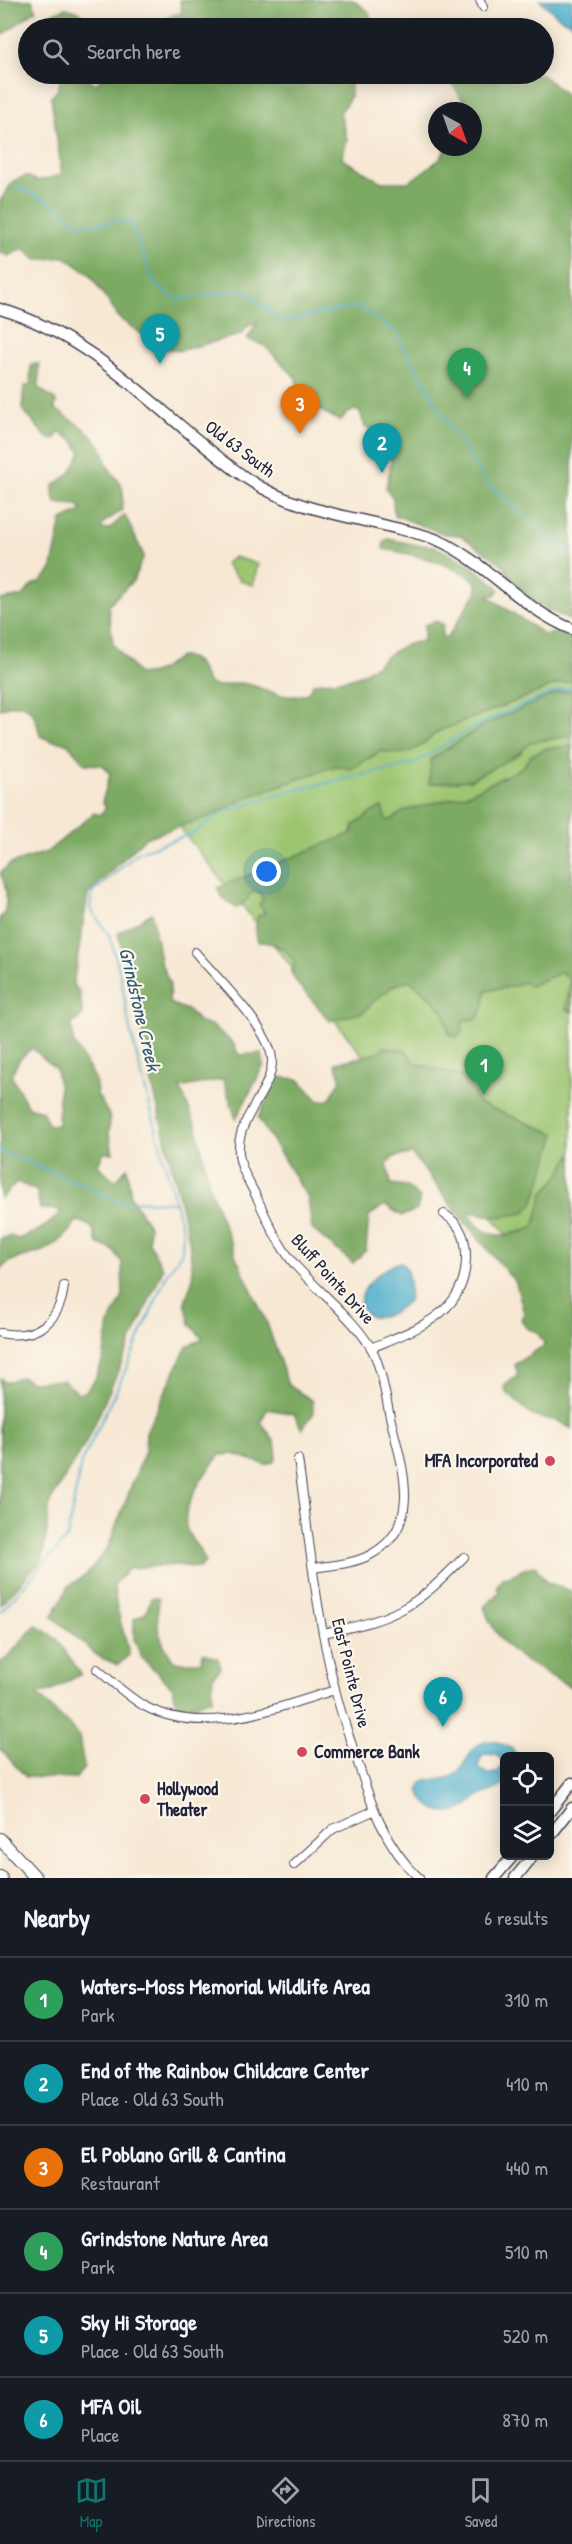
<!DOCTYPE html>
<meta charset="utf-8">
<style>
:root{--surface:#171b24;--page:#20242c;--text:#f1f3f6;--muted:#9ea1a6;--line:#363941;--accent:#0f766e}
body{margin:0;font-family:"Patrick Hand",sans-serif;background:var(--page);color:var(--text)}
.controls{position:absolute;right:18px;bottom:18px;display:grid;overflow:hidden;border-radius:9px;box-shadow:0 3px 15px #0003}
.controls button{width:54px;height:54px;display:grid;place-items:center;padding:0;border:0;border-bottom:2px solid var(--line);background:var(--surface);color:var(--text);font:30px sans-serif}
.compass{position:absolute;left:428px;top:102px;width:54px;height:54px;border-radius:50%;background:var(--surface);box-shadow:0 3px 15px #0003;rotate:140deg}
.you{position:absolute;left:267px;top:872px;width:21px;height:21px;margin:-15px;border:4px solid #fff;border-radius:50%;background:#1a73e8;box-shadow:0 0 0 9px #1a73e833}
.badge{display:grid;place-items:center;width:39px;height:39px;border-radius:50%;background:var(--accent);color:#fff;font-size:20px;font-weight:700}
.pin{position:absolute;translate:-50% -50px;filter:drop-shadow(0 2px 3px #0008)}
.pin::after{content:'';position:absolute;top:32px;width:21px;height:18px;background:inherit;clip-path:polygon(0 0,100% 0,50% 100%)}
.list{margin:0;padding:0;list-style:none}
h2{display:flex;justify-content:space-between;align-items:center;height:78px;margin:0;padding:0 24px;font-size:26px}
h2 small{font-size:20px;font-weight:400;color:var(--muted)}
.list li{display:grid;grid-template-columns:39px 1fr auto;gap:18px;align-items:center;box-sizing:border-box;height:84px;padding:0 24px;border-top:2px solid var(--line)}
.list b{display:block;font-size:22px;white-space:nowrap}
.list p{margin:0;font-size:20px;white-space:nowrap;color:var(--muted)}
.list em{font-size:20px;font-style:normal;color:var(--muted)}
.icon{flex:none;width:33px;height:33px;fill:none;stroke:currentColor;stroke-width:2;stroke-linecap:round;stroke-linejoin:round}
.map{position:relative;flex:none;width:572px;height:1878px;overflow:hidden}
.search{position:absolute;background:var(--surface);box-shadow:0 3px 15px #0003;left:18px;right:18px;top:18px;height:66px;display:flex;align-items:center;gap:15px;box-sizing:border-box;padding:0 21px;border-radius:33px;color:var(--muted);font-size:22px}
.sheet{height:582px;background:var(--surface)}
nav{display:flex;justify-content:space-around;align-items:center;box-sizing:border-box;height:84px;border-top:2px solid var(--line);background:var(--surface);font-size:16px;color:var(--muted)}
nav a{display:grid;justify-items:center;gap:3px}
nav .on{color:var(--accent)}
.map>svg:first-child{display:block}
.green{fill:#9cc571;stroke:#5f7456;stroke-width:1.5}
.forest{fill:#7daa63;stroke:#50664f;stroke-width:1.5;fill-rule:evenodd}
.water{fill:#4badca;stroke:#366882;stroke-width:1.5;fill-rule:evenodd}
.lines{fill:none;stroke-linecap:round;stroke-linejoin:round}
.stream{stroke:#4badca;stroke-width:2}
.minor-casing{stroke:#424052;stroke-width:10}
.major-casing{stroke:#424052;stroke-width:13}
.highway-casing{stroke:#424052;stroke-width:14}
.minor{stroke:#fff;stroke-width:8}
.major{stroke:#fff;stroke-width:10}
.highway{stroke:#fff;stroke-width:12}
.poi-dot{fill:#d1495b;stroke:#fbf7ec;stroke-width:2}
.labels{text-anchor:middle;stroke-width:4.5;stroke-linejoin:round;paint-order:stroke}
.street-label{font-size:18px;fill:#22223b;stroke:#fbf7ec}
.poi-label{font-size:18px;font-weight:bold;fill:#22223b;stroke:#fbf7ec;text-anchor:start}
.water-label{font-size:20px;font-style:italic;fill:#325a74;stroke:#fbf7ec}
</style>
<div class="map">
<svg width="572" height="1878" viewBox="0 0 572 1878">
<rect width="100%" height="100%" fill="#fbf7ec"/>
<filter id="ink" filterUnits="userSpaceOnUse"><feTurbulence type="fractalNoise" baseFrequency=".0167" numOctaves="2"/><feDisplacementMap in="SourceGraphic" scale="12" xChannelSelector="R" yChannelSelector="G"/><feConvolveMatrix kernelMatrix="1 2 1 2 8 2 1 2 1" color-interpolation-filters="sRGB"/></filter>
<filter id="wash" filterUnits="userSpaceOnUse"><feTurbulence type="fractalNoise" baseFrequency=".008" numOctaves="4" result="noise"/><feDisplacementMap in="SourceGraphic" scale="24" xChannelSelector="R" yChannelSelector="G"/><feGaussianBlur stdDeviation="1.35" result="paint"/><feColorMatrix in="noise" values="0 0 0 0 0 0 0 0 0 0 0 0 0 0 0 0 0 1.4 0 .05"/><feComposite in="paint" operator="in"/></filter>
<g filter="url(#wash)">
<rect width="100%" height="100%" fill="#f7e8d4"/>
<g class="green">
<path d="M234,557l24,7 -5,21 -12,-4 -16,-17z"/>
<path d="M572,670v646l-400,-498z"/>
</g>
<g class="forest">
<path d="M0,0h32l4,10 -36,27z"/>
<path d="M180,0h173l16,12 5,16h-215l11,-12 12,-3z"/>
<path d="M66,8l13,4 15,16h-43l-2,-13z"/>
<path d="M62,74h32l-4,7 5,3 13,-10h249l-7,12v11l-10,16 7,27 -5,19 40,23h27l31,-23 7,-12h26v-36h-4l-15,-25v-12h87l24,20 7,1v526l-33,-16 -26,-23 -10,-17 -43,-30 -16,-1 -50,-19 -1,-17 -7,-10 6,-29 -7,-2c-2,-15 -6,-22 -20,-30l-5,-15 -6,-2 -8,4 -6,7 -37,-20 -8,-24 -30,-31 -18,-7 10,-16 -9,3 -8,9 -62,16 -18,-4 -40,-28 -30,-44 -25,-18 -29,3 -12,-12 -15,8 -9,-3v-52l13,-20 13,-5 12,5 24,-6 -11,-78 6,-6z"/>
<path d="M31,364h8v24l17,13 -1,8c18,12 36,22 47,40 4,6 3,13 6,18 14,20 17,16 14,43l-20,14 -1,5h8l16,-14 19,41 -11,25 -25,24 5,39 26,31c6,-1 13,-1 19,-4 11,-4 17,-18 32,-13 12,4 12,18 19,25 7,7 23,-1 32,0 23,2 42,21 67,10l6,-10c12,-2 26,-2 38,-5 26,-7 40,-36 69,-36l3,-5v-12l12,-4 7,3 -1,14 6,-1 29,-46 -2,-11c-28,-18 -59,-25 -92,-31l1,-7 4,-3 29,6 16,1 31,15 32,24 3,5 -4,5 -7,1 57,39 14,-3 13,5v44l-14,3 -121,48c-18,18 -31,26 -56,19l-30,18 -16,-3 -82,29 -45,22 -63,21 -57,56 -15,91 6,6 4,25 -11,8 1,18 22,36 2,16 13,23 -1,16 4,20h-10l-5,13 18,15 11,-14 4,30 18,29v16l14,27 -74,168 -39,65 -7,57 -43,46v-227l6,5c11,-6 15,-9 25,-1l32,-2 15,13 7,-1 9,-11 9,-21 6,-36 14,-28 -1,-34 -9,-12 -16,-7 -5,-16 -15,-7c-9,14 -18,25 -34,31 -18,7 -27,4 -43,18v-30l10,-3 8,3c18,-7 32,-13 44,-29l-22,-1 -3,-18 -20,-9 -17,17v-282l4,-2c4,-17 3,-27 -4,-42l10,-9 37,-12 47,-39 6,2 6,-8 -4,-5 8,-28 -7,-9 -18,-1 -18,-21 -16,-2 -11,-5c-5,-25 -12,-39 -40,-27v-109l23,-4 9,-11 8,-3 11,-11 11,-51 19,-9v-4l-5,-2 -20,-2 -3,-8v-9l17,-13 11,-20 -7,-12 -15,-9 -5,8 -8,-3 -24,-28 2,-23h6zM32,1048l24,21 3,17 -1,39h-9l-7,-14 -14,-4 -17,-32 9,-16z"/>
<path d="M572,690v46l-41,6 -12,12 -49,26 -41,4 2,-25 51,-33 77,-34z"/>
<path d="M572,746v266l-6,-3 4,-28 -8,-9 -32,14 -7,-4 -8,4 -29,5 -3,17 -6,11 -15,2 1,10 -6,6 -7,-1c-4,-8 -3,-17 -6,-23 -8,-13 -24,-24 -35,-33l-16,6 -21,17 -8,9 -34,9 -33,-38 -6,-11 4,-9c-8,-15 -20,-21 -37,-21l-3,-12 3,-14 7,-3 -6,-9 4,-5 -4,-7 -8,1 -4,7 -11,8 -14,-11 -5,-9 135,-55 2,-8c9,-5 18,-15 28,-18l4,13h5l13,-9 64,-17 50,-24 7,-6 6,-9 17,-7z"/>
<path d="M152,913l8,48 10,23 -1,19 20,8 11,12 11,2 22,18 6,12 23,-2 2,12 -28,54 -13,-40 -43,9 17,40 13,61 27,70 30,64 21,62 25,16v13l-11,15 -8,-15 -27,-5 -6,13c10,14 19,22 14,39l-9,4 -32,-11 -14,1c-14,16 -41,53 -33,75 4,12 16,20 18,32l-6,6 -22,-3 -48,3 -15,17c0,24 11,46 15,70l-11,10 -20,-9 -46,-40 17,-30 17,-11 22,-28 37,-96 1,-19 41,-86 16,-7 -13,-15 -5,-22 8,-24 -4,-39 -41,-172 -2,-22 -28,-112z"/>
<path d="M384,1047l23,4 7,12 53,15 11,25 78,31 -23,70 -10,9 -23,4 -32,-5c17,30 38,26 66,15l9,-34 15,-16 14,-24v276l-14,-8 -25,-5 -28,-25 -1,-5 14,-11 -3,-11 30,-19 -8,-13 -11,-4 -5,-9 3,-6 -8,-30 -54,-64 -50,-65 -18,3 -7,6 4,21 15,2 14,12 -3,12 -15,6 -17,-11 -16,11 -3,34 -13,13 -41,-34 -4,-31 -50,-80 20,-41 20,2 21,22 10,-1 12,-20 -6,-17 43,-10z"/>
<path d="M535,1566l11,16 26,9v97c-39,-23 -73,-34 -88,-81l15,-15 -2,-6 5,-8c13,-2 18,-10 33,-12z"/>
<path d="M151,1598h8c-4,29 -1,40 15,64h27l2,-9 15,5 3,10 -8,8 -1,23 -24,8 -12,-4 -3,-15 -31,-30 -8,-19v-20l12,-6z"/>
<path d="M36,1625l21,14 24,35 -30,17 -14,3 42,41 5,33 -9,11 -49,-2 -26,-28v-86l7,-5z"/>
</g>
<g class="water">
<path d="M540,0h32v24l-12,-6z"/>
<path d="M401,1262c9,8 10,27 7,39 -13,12 -38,28 -48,4 1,-20 23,-38 41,-43z"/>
<path d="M495,1741l17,7 5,8h-13v29c-8,6 -17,7 -25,11 -6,3 -9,9 -15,12 -18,9 -40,2 -45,-18l3,-8c10,-4 23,-1 32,-7 18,-13 12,-34 41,-34zM486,1754l10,1 7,6c0,10 -7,13 -16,13l-9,-7 3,-10z"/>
</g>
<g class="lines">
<g class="stream">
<path d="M14,185l35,17 30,23 51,-5 24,64 23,16 67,-11 37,33 76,-16 38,25 47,83 46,71 84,69"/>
<path d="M0,1151l89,36 27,14 59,1"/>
<path d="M0,1612l67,-74 14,-75 41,-85 45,-104 15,-22 1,-20 -53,-202 -11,-62 -10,-33 -19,-27 2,-15 47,-41 55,-19 27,-20 69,-22 123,-27 70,-42 76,-32 13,-3"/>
</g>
</g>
</g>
<g filter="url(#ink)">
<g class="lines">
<defs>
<g id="minor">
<path d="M480,0l3,7"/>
<path d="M195,952c21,25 68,70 76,101 9,37 -46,68 -29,114 4,11 11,22 16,33 11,24 21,46 38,66 24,27 54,49 74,80 12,19 16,56 22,79 11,44 31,102 -22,130 -17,9 -38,10 -57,13"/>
<path d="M0,1333c36,7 60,-11 64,-47"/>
<path d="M371,1348c44,-19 96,-33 95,-92 0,-20 -6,-32 -22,-42"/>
<path d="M298,1459c11,77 18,155 37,230 5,22 13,44 20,65 15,47 28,90 64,124"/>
<path d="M323,1633c70,-13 91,-24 141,-76"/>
<path d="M97,1669c15,13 30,27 47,37 61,32 131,2 191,-16"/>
<path d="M294,1865l39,-36 40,-18"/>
</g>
<g id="major">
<path d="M0,309c99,29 164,111 246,169 41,28 89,36 137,47 19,5 39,8 57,16 48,23 82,68 132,88"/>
<path d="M550,1811l22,-28"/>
<path d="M550,1836l22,-28"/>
<path d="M494,1878l19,-22"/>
<path d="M515,1878l18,-22"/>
</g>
<g id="highway">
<path d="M0,1839l36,39"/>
<path d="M0,1877l1,1"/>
</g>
</defs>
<use href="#minor" class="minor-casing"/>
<use href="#major" class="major-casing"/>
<use href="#highway" class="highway-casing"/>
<use href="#minor" class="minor"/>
<use href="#major" class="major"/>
<use href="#highway" class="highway"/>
</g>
</g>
<g class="poi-dot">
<circle cx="550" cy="1461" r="6"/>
<circle cx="302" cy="1752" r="6"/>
<circle cx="145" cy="1799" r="6"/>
</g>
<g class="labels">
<g class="street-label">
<text transform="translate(240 449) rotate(37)" y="6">Old 63 South</text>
<text transform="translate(333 1279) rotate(48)" y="6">Bluff Pointe Drive</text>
<text transform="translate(351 1673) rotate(76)" y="6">East Pointe Drive</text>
</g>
<g class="poi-label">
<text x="538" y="1467" text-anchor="end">MFA Incorporated</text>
<text x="314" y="1758">Commerce Bank</text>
<text x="157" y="1795">Hollywood<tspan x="157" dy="21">Theater</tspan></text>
</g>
<g class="water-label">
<text transform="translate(140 1009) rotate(77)" y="7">Grindstone Creek</text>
</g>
</g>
</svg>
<div class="controls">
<button><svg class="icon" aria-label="locate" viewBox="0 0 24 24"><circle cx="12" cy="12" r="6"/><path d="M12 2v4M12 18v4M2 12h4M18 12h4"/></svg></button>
<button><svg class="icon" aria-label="layers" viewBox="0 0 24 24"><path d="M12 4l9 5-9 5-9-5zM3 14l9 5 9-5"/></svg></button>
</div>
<svg class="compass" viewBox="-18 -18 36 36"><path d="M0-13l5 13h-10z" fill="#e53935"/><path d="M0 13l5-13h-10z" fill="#9ea1a6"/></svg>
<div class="you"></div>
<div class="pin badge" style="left:484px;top:1095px;background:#2e9e5b">1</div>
<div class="pin badge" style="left:382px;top:473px;background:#0f9aa8">2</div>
<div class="pin badge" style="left:300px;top:434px;background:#e8710a">3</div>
<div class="pin badge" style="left:467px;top:398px;background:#2e9e5b">4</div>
<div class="pin badge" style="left:160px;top:364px;background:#0f9aa8">5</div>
<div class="pin badge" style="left:443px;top:1727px;background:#0f9aa8">6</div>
<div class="search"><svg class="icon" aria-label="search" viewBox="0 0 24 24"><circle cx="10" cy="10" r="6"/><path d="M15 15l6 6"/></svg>Search here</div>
</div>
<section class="sheet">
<h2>Nearby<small>6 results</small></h2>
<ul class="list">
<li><span class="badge" style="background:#2e9e5b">1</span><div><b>Waters-Moss Memorial Wildlife Area</b><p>Park</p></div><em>310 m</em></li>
<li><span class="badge" style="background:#0f9aa8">2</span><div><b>End of the Rainbow Childcare Center</b><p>Place · Old 63 South</p></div><em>410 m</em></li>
<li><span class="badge" style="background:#e8710a">3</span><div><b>El Poblano Grill &amp; Cantina</b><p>Restaurant</p></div><em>440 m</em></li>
<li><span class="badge" style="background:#2e9e5b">4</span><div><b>Grindstone Nature Area</b><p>Park</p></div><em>510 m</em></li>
<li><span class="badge" style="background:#0f9aa8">5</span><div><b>Sky Hi Storage</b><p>Place · Old 63 South</p></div><em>520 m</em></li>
<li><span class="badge" style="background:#0f9aa8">6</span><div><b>MFA Oil</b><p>Place</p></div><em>870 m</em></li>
</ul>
</section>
<nav>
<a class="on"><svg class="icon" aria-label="map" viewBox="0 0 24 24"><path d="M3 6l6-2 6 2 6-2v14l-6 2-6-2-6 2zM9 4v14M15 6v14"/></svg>Map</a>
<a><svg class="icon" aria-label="directions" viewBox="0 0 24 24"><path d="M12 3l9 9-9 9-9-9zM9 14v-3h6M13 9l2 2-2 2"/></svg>Directions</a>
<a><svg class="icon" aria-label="saved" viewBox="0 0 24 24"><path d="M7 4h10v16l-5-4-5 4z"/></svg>Saved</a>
</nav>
